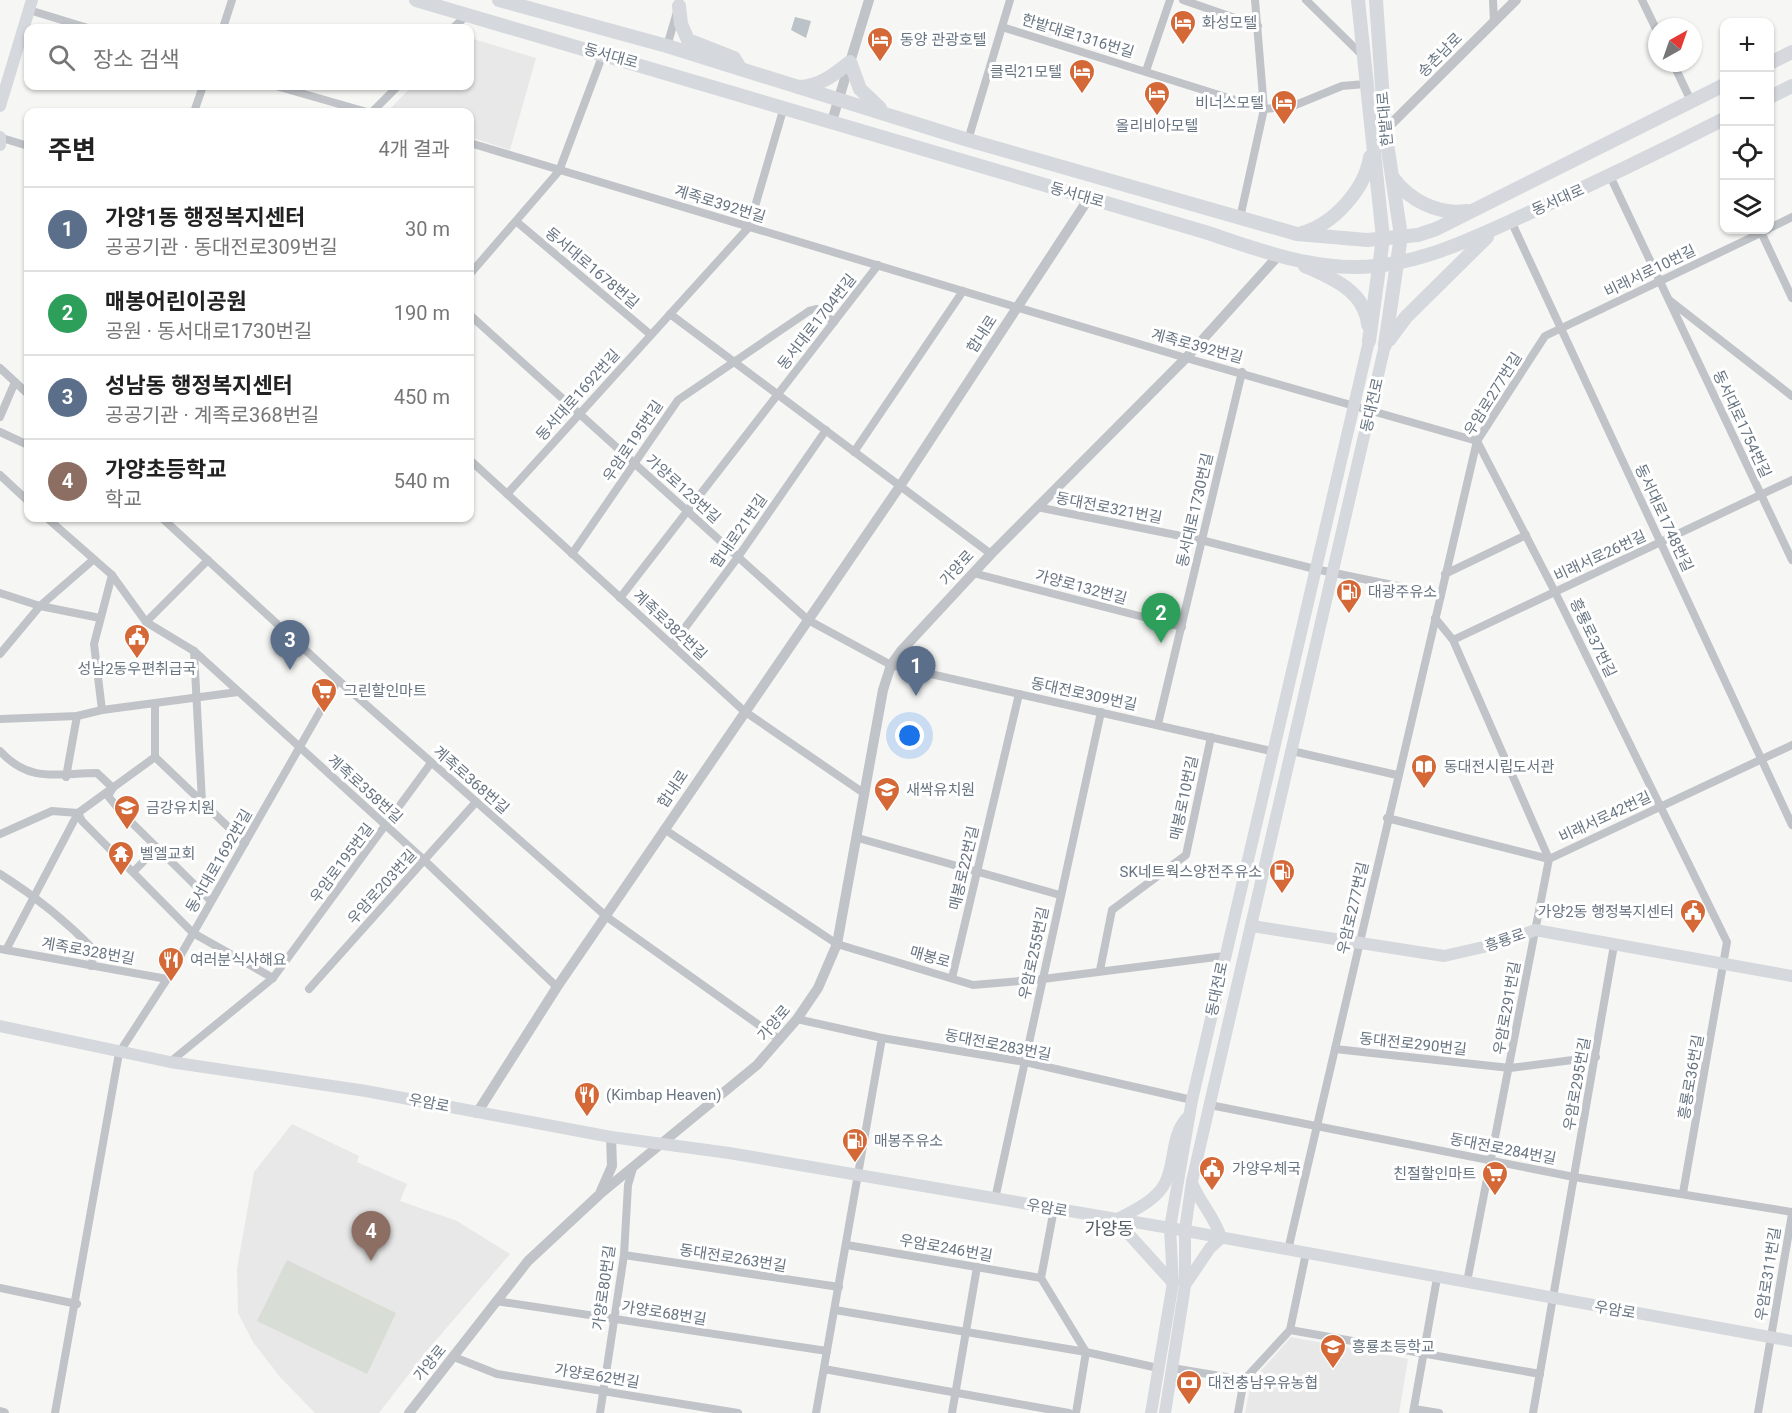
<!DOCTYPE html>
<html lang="ko">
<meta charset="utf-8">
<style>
:root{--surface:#fff;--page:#f2f2f2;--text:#222;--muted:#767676;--line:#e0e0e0;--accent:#d46837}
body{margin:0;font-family:Roboto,"Noto Sans KR",sans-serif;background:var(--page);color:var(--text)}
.controls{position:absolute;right:18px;top:18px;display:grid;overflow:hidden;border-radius:12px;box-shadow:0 2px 4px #0004}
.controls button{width:54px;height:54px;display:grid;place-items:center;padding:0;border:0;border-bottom:2px solid var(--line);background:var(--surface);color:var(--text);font:30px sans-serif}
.compass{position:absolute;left:1648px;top:18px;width:54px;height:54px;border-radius:50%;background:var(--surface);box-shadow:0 2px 4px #0004;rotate:40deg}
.you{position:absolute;left:910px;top:736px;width:21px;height:21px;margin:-15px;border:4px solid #fff;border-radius:50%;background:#1a73e8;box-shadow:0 0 0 9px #1a73e833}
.badge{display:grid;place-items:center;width:39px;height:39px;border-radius:50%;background:var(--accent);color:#fff;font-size:20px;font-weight:700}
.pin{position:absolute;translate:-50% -50px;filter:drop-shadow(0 2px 3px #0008)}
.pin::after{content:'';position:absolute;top:32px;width:21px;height:18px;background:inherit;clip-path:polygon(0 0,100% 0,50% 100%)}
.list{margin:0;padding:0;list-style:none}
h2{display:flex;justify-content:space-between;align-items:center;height:78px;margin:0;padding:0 24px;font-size:26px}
h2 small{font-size:20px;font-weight:400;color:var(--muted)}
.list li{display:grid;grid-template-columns:39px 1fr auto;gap:18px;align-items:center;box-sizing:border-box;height:84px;padding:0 24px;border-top:2px solid var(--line)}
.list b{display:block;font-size:22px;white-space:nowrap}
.list p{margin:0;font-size:20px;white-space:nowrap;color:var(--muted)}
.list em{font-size:20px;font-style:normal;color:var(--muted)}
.icon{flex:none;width:33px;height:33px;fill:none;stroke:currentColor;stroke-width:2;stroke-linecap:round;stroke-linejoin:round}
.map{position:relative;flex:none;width:1792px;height:1413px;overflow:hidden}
.search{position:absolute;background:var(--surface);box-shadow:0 2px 4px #0004;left:24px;top:24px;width:450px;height:66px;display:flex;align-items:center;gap:15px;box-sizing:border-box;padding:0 21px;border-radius:12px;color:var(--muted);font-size:22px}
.panel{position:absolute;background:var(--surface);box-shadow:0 2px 4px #0004;left:24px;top:108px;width:450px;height:414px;border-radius:12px}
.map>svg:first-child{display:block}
.built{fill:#e7e8e7}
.green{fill:#d8ddd5}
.water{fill:#bbc3c9}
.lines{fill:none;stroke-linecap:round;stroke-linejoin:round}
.minor{stroke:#c0c3c7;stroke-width:8}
.tertiary{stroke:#c0c3c7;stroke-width:10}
.secondary{stroke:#d5d8dc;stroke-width:12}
.primary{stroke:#d5d8dc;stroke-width:14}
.labels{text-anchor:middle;stroke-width:6;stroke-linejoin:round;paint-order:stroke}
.poi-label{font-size:15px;fill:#687582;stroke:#fff;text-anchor:start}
.street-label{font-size:15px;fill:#687582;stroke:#fff}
.quarter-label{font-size:18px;fill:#555e68;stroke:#fff}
</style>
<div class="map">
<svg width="1792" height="1413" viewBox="0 0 1792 1413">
<rect width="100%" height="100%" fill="#f6f7f4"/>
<g class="built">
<path d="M470,38l66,20 -26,92 -40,-13v-25h-74l-7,-2 23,-24h58z"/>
<path d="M292,1124l67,32 -2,6 50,22 -7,17 57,20 53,33 -85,99 -46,60h-64l-35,-36 -27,-35 -15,-29 -1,-44 17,-97z"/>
<path d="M1291,1337l117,22 -9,54h-154l6,-31z"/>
</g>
<path class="green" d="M287,1260l109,53 -29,61 -110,-53z"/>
<path class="water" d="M795,17l16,4 -5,17 -15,-8z"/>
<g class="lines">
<g class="minor">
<path d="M1183,0l75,26"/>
<path d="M1306,0l56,55"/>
<path d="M1493,0l1,22"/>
<path d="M1642,0l15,31"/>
<path d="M29,10l59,18"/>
<path d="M1002,27l262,82 29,-3 49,-20 23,-2"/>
<path d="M223,28l9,-28"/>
<path d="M453,28l14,-13"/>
<path d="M667,46l10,-34"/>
<path d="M1673,63l18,38"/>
<path d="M1146,71l24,-71"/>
<path d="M276,86l91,26"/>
<path d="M194,112l9,-26"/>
<path d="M372,112l26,-26"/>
<path d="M2,138l26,8"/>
<path d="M968,140l42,-140"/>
<path d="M470,143l716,215 291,83 78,151 172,350 -44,251"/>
<path d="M1610,176l182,384"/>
<path d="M1240,218l24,-109 -9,-109"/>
<path d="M1511,221l281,604"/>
<path d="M517,222l134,113"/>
<path d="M1770,228l22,-11"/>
<path d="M1761,232l31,66"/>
<path d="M470,274l89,-103 44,-117"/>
<path d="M1669,300l123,96"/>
<path d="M670,314l321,240"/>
<path d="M470,315l338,305 83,45 380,86"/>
<path d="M0,368l28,26"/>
<path d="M0,417l15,-35"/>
<path d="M0,432l28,13"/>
<path d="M854,452l109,-161"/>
<path d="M470,460l274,251 121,83"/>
<path d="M0,475l28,26"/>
<path d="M507,494l242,-267 35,-120"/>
<path d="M1037,507l164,33 114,29 126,26"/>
<path d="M47,518l65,57 34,47 48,29 230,209 133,127"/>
<path d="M162,518l176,162 269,237 173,123"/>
<path d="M572,554l106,-154 131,-89 8,-2 17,13"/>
<path d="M973,573l209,54"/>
<path d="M1445,574l81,-39"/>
<path d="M0,593l40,13 60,12"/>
<path d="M620,598l258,-333"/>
<path d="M1435,618l18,22 96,219 -82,423"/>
<path d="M146,622l62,-62"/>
<path d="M1453,640l339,-160"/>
<path d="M672,645l66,-88 88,-127"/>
<path d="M194,651l8,151"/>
<path d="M0,654l40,-48 53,-46"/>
<path d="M155,704v53l90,86"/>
<path d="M102,710l-8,-66 18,-69"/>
<path d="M0,719l77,-3 25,-6 136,-18"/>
<path d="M1158,724l84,-352"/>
<path d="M0,751c30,33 58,22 97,22l16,15 -5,8 13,16 90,89"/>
<path d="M1292,751l105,24"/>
<path d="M66,777l11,-61"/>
<path d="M78,813l4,8 111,112 80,45"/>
<path d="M1387,818l162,41 243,-114"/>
<path d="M664,829l173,115 136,41 70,-6 181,-23"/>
<path d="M0,834l52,-23 26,2 77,-56"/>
<path d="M858,838l202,57"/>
<path d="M133,872l24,-24"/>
<path d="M0,874c35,22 66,47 95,77l-4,15"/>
<path d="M0,949l167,30"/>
<path d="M6,950l72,-137"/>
<path d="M1100,970l12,-60 74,-55 25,-118"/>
<path d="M952,978l67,-284"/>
<path d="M309,989l167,-187"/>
<path d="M797,1019l85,19 143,24 167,38"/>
<path d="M1335,1049l175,19 86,-11"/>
<path d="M170,1062l103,-84 158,-215"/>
<path d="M1210,1105l364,72 218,35"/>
<path d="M995,1199l106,-487"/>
<path d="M1054,1209l-13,69 45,74 -10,61"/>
<path d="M847,1245l194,33"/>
<path d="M1288,1250l189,-809 68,-105 222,-106"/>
<path d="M624,1255l215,32"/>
<path d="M0,1288l77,16"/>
<path d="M496,1301l331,50"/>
<path d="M835,1310l251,42 72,16"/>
<path d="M1290,1330l16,-77"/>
<path d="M454,1357l43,17 241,39"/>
<path d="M1172,1368l72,12 46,-50 250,44"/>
<path d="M824,1369l245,44"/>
<path d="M1414,1409l25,4"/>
<path d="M55,1413l64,-360 48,-74 171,-299"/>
<path d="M600,1413l24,-158 4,-70 5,-17"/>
<path d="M816,1413l66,-375"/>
<path d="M952,1413l25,-146"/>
<path d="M1238,1413l6,-33"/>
<path d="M1413,1413l24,-135"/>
<path d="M1533,1413l81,-468"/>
<path d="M1758,1413l34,-199"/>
</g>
<g class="tertiary">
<path d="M832,121l37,-121"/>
<path d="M1385,130l131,-130"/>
<path d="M477,1113l80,-126 343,-501 189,-288"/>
<path d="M601,1191l11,-25 -1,-29"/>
<path d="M0,1412l4,1"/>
<path d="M409,1413l119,-152 72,-67 157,-129 40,-46 21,-31 19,-44 46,-254 8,-25 10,-14 90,-97 195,-196 92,-102"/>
</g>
<g class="secondary">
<path d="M0,106l32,-106"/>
<path d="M0,137v8"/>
<path d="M1252,926l192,30 57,-13 34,-13 257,46"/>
<path d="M0,1026l170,36 196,29 245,46 118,16 441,75 622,113"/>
<path d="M1192,1183c8,20 23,34 29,55"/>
<path d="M1116,1220c16,-9 40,-19 49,-37 11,-22 5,-50 24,-67"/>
<path d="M1116,1220l57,63"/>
<path d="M1185,1285l25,-37 11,-10"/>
<path d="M1151,1413l22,-130 -3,-55 22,-128 177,-759"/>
<path d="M1165,1413l20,-127v-56l7,-49 193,-836"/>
</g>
<g class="primary">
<path d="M416,0l789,232c49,16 97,35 150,35 63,0 120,-30 176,-55 66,-30 130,-61 193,-93"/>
<path d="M499,0l168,46 301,94 329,94 70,6 51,-5 18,-6 288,-144"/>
<path d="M1358,0l25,238 -14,103"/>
<path d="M1376,0l9,130 16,106 -16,109"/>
<path d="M679,6l2,18 7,16 46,18 6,10"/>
<path d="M1770,63l22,-11"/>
<path d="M799,87c20,0 36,-13 51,-25l10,27 20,19"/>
<path d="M1770,97l22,-11"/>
<path d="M1393,178c17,23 46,37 74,33"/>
<path d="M1302,233c32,-9 63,-44 68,-76"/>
<path d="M1305,266c27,12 60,25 63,59"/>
<path d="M1389,340l17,-23 81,-80"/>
</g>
</g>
<defs>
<symbol id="hotel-pin" viewBox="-11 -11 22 30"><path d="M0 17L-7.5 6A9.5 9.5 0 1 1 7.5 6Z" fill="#d46837" stroke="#fff"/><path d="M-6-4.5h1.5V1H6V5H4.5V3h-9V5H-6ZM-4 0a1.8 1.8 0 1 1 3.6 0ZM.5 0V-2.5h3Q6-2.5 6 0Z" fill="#fff"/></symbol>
<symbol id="fuel-pin" viewBox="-11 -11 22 30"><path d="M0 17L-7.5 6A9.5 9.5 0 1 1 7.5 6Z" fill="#d46837" stroke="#fff"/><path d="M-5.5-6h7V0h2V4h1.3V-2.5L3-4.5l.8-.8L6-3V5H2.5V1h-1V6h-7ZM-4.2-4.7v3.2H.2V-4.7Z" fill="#fff"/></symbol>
<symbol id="civic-pin" viewBox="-11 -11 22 30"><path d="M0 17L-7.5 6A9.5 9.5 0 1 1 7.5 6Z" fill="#d46837" stroke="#fff"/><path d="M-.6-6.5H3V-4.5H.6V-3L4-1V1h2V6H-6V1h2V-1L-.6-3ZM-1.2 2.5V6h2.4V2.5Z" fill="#fff"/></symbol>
<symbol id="supermarket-pin" viewBox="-11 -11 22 30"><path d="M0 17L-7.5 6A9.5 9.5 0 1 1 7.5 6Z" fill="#d46837" stroke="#fff"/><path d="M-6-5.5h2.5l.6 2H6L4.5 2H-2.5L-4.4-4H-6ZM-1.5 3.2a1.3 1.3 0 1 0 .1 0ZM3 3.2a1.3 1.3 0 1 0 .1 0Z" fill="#fff"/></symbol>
<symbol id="library-pin" viewBox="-11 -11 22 30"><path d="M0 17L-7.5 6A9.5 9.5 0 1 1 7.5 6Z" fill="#d46837" stroke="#fff"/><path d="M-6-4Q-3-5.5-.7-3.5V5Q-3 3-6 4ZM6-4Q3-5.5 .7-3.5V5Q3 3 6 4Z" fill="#fff"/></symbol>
<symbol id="school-pin" viewBox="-11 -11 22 30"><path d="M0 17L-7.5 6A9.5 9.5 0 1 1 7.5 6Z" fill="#d46837" stroke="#fff"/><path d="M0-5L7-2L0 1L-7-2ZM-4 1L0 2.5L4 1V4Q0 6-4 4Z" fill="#fff"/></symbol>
<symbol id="temple-pin" viewBox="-11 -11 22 30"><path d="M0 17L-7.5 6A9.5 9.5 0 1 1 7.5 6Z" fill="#d46837" stroke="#fff"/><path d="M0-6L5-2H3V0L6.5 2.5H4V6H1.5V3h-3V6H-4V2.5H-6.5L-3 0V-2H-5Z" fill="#fff"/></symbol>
<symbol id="restaurant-pin" viewBox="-11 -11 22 30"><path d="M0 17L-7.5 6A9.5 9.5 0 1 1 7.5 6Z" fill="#d46837" stroke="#fff"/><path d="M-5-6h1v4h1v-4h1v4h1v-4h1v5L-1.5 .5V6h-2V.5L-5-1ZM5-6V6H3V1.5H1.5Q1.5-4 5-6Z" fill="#fff"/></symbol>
<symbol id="bank-pin" viewBox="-11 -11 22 30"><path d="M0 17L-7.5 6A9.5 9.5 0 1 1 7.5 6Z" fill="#d46837" stroke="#fff"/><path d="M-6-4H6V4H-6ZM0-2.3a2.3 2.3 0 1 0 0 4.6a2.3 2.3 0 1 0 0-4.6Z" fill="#fff"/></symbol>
</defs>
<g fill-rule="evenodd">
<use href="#hotel-pin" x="1168" y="8" width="30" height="40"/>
<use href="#hotel-pin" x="865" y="25" width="30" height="40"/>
<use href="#hotel-pin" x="1067" y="57" width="30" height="40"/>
<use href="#hotel-pin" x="1142" y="79" width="30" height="40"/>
<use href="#hotel-pin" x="1269" y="88" width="30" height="40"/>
<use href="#fuel-pin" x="1334" y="577" width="30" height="40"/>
<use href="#civic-pin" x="122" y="622" width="30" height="40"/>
<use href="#supermarket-pin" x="309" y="676" width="30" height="40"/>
<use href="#library-pin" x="1409" y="752" width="30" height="40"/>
<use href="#school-pin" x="872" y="775" width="30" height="40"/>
<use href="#school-pin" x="112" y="793" width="30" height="40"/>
<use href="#temple-pin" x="106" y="839" width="30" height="40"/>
<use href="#fuel-pin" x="1267" y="857" width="30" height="40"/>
<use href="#civic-pin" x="1678" y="897" width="30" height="40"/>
<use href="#restaurant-pin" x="156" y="945" width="30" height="40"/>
<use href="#restaurant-pin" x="572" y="1080" width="30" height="40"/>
<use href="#fuel-pin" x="840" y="1126" width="30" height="40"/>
<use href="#civic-pin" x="1197" y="1154" width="30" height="40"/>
<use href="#supermarket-pin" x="1480" y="1159" width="30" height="40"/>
<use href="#school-pin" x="1318" y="1332" width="30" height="40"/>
<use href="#bank-pin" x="1174" y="1368" width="30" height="40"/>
</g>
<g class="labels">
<g class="poi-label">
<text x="1202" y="28">화성모텔</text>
<text x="900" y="45">동양 관광호텔</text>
<text x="1062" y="77" text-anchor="end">클릭21모텔</text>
<text x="1264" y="108" text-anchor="end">비너스모텔</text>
<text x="1157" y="131" text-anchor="middle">올리비아모텔</text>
<text x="1368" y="597">대광주유소</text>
<text x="137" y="674" text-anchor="middle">성남2동우편취급국</text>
<text x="344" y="696">그린할인마트</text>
<text x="1444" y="772">동대전시립도서관</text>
<text x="906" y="795">새싹유치원</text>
<text x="146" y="813">금강유치원</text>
<text x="140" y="859">벨엘교회</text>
<text x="1262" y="877" text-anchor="end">SK네트웍스양전주유소</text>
<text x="1674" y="917" text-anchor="end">가양2동 행정복지센터</text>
<text x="190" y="965">여러분식사해요</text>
<text x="606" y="1100">(Kimbap Heaven)</text>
<text x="874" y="1146">매봉주유소</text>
<text x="1232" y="1174">가양우체국</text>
<text x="1476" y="1179" text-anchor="end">친절할인마트</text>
<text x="1352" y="1352">흥룡초등학교</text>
<text x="1208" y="1388">대전충남우유농협</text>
</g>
<g class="street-label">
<text transform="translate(1078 36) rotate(17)" y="5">한밭대로1316번길</text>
<text transform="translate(1440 55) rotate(-45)" y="5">송촌남로</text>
<text transform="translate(611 56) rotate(16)" y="5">동서대로</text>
<text transform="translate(1385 119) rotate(-95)" y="5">한밭대로</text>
<text transform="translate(1077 195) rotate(16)" y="5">동서대로</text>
<text transform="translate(1558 200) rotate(-24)" y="5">동서대로</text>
<text transform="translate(720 204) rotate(17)" y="5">계족로392번길</text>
<text transform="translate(592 268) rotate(40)" y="5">동서대로1678번길</text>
<text transform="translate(1650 271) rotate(-26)" y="5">비래서로10번길</text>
<text transform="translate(817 322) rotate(-52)" y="5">동서대로1704번길</text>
<text transform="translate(982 334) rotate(-57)" y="5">합내로</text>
<text transform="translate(1197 346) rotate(15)" y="5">계족로392번길</text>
<text transform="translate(1493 394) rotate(-58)" y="5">우암로277번길</text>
<text transform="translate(578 395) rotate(-48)" y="5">동서대로1692번길</text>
<text transform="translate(1372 405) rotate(-77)" y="5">동대전로</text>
<text transform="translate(1742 424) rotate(65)" y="5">동서대로1754번길</text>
<text transform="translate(633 441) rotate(-56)" y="5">우암로195번길</text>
<text transform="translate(683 489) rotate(42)" y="5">가양로123번길</text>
<text transform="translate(1109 508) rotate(11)" y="5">동대전로321번길</text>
<text transform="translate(1195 510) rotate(-77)" y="5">동서대로1730번길</text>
<text transform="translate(1664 518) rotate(65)" y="5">동서대로1748번길</text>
<text transform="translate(739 531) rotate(-55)" y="5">합내로21번길</text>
<text transform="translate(1600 556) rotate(-25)" y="5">비래서로26번길</text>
<text transform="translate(957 568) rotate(-47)" y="5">가양로</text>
<text transform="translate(1081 587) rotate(15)" y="5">가양로132번길</text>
<text transform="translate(670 625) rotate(43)" y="5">계족로382번길</text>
<text transform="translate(1593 638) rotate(64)" y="5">흥룡로37번길</text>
<text transform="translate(1084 694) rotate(12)" y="5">동대전로309번길</text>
<text transform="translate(471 780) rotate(41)" y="5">계족로368번길</text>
<text transform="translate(365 789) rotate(42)" y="5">계족로358번길</text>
<text transform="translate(673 789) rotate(-56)" y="5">합내로</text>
<text transform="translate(1184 798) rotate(-78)" y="5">매봉로10번길</text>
<text transform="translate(1605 817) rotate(-25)" y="5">비래서로42번길</text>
<text transform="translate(219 861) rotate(-60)" y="5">동서대로1692번길</text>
<text transform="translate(342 863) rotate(-53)" y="5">우암로195번길</text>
<text transform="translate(964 868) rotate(-77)" y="5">매봉로22번길</text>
<text transform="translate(382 887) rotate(-48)" y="5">우암로203번길</text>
<text transform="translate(1353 908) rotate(-77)" y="5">우암로277번길</text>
<text transform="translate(1505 940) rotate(-19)" y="5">흥룡로</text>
<text transform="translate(88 951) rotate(10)" y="5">계족로328번길</text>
<text transform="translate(1034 953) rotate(-78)" y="5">우암로255번길</text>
<text transform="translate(930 957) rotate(16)" y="5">매봉로</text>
<text transform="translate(1217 989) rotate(-78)" y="5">동대전로</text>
<text transform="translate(1507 1008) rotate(-80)" y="5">우암로291번길</text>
<text transform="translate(774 1023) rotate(-50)" y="5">가양로</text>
<text transform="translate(1413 1044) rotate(6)" y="5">동대전로290번길</text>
<text transform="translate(998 1045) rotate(11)" y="5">동대전로283번길</text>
<text transform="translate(1691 1077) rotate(-80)" y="5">흥룡로36번길</text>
<text transform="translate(1577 1084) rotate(-80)" y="5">우암로295번길</text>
<text transform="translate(429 1103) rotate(11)" y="5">우암로</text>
<text transform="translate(1503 1149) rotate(11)" y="5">동대전로284번길</text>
<text transform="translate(1047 1208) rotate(10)" y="5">우암로</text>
<text transform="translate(946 1248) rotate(10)" y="5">우암로246번길</text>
<text transform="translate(733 1258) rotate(9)" y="5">동대전로263번길</text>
<text transform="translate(1768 1274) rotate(-81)" y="5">우암로311번길</text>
<text transform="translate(604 1288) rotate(-82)" y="5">가양로80번길</text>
<text transform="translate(1615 1310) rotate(10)" y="5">우암로</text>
<text transform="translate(664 1313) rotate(9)" y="5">가양로68번길</text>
<text transform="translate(430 1363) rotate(-51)" y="5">가양로</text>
<text transform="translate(597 1376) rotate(9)" y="5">가양로62번길</text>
</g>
<g class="quarter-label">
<text x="1109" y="1235">가양동</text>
</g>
</g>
</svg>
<div class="controls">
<button>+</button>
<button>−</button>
<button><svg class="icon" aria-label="locate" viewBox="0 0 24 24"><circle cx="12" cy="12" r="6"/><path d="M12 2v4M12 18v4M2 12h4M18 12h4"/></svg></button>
<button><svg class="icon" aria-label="layers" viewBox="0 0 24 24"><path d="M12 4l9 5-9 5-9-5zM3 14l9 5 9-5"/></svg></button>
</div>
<svg class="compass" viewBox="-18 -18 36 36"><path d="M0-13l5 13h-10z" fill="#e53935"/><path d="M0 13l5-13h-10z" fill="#767676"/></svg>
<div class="you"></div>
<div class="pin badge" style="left:916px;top:696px;background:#5c6f8a">1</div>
<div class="pin badge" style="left:1161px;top:643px;background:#2e9e5b">2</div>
<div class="pin badge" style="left:290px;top:670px;background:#5c6f8a">3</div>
<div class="pin badge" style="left:371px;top:1261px;background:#8d6e63">4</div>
<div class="search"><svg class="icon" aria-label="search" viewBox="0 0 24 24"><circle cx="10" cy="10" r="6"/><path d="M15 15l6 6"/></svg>장소 검색</div>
<section class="panel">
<h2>주변<small>4개 결과</small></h2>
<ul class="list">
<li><span class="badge" style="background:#5c6f8a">1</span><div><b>가양1동 행정복지센터</b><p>공공기관 · 동대전로309번길</p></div><em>30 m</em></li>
<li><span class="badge" style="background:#2e9e5b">2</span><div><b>매봉어린이공원</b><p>공원 · 동서대로1730번길</p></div><em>190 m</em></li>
<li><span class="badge" style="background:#5c6f8a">3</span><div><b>성남동 행정복지센터</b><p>공공기관 · 계족로368번길</p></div><em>450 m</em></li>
<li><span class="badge" style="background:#8d6e63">4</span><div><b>가양초등학교</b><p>학교</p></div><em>540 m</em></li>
</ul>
</section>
</div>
